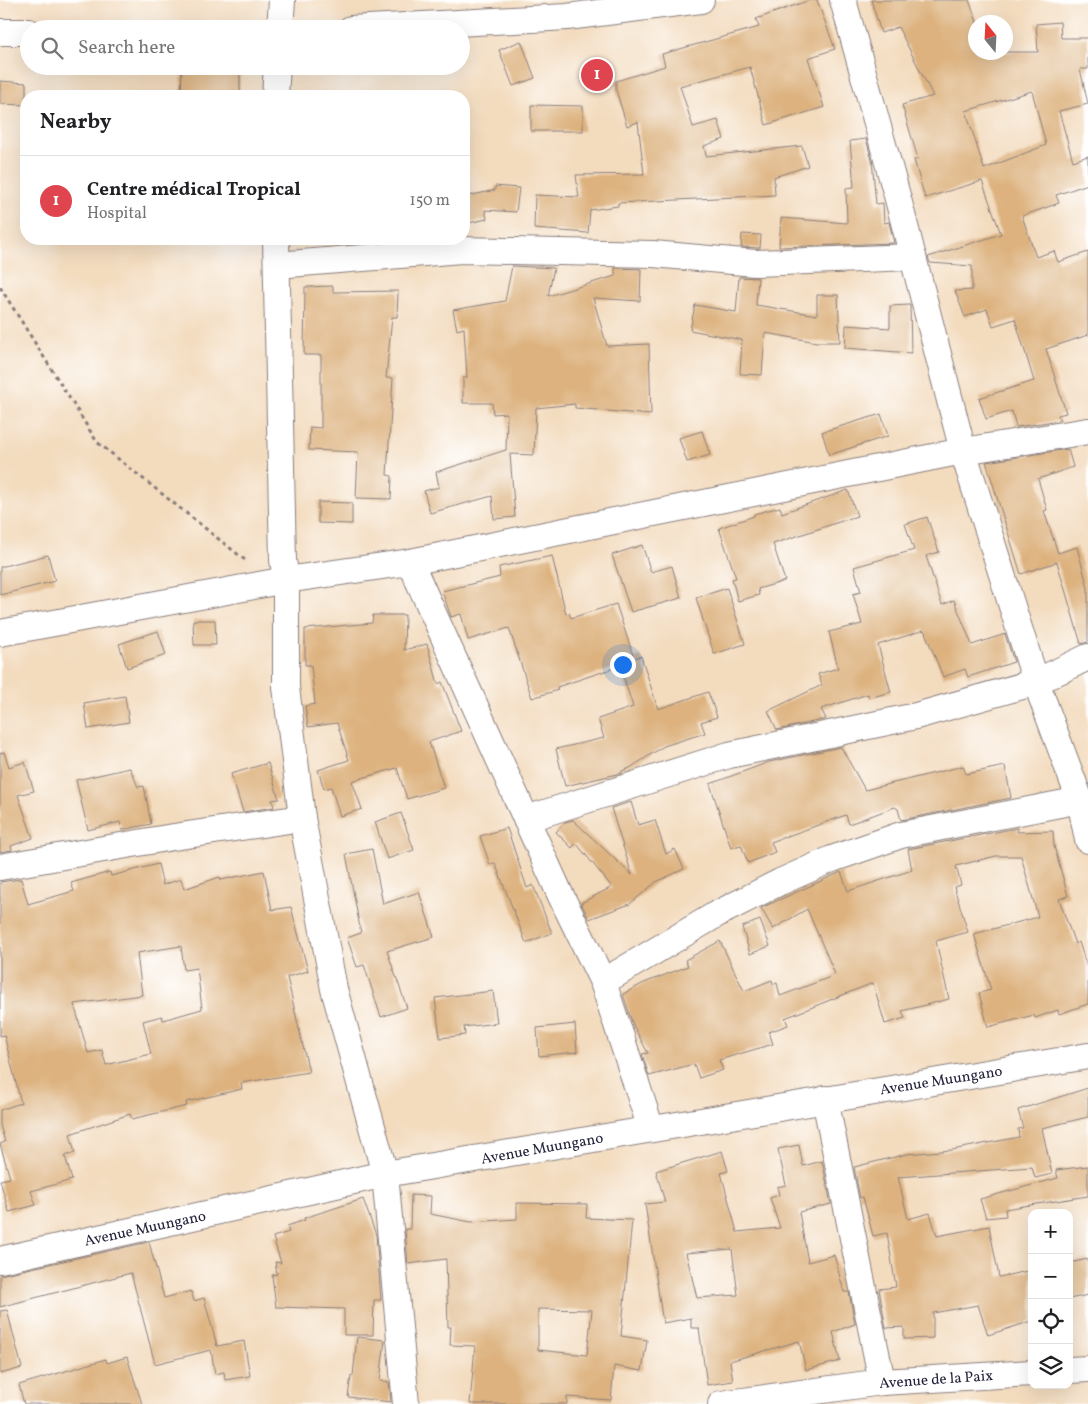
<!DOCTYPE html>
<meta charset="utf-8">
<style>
:root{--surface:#fff;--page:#f6f6f6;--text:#202124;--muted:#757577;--line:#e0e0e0;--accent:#c8321e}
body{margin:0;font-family:Vollkorn,serif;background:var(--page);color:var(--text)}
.controls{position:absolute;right:15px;bottom:15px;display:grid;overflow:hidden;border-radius:10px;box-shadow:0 5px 20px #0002}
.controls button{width:45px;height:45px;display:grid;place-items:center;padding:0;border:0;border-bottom:1px solid var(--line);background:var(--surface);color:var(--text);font:25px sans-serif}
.compass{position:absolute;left:968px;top:15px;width:45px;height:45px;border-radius:50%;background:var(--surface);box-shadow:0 5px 20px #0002;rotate:342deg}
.you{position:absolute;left:622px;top:664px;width:18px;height:18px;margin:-12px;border:4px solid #fff;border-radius:50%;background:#1a73e8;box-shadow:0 0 0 8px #1a73e833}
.badge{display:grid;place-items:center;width:32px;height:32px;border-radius:50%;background:var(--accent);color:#fff;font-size:16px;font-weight:700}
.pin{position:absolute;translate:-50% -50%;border:2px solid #fff;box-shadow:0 1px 5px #0006}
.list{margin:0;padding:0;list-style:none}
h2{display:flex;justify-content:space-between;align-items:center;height:65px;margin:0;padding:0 20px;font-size:21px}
h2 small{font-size:16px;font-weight:400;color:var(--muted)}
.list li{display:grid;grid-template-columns:32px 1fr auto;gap:15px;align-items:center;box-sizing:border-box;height:90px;padding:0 20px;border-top:1px solid var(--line)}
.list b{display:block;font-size:19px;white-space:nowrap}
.list p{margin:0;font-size:16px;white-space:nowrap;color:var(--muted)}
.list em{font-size:16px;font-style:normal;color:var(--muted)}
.icon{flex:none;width:28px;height:28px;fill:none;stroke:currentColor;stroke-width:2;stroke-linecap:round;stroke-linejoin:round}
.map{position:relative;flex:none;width:1088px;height:1404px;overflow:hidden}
.search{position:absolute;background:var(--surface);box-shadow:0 5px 20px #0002;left:20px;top:20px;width:450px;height:55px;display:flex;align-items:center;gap:12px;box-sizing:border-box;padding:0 18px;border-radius:28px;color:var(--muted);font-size:19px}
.panel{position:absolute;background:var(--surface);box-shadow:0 5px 20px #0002;left:20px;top:90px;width:450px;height:155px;border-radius:20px}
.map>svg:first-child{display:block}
.building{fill:#ddb27f;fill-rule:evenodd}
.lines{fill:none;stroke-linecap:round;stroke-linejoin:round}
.minor-casing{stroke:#8a7e7c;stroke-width:28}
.path{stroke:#8a7e7c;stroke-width:3;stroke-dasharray:4 4;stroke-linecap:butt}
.minor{stroke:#fff;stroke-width:26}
.labels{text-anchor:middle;stroke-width:4;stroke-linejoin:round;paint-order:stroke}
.street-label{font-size:15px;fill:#22223b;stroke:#fff}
</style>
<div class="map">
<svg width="1088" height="1404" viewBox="0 0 1088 1404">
<rect width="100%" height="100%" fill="#fff"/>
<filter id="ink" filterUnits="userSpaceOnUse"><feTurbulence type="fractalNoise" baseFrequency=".02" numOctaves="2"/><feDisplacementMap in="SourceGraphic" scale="10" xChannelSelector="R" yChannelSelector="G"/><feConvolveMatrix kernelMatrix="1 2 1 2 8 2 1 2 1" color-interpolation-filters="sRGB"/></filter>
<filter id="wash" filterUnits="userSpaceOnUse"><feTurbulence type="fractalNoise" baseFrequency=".0096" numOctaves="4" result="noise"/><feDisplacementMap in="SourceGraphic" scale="20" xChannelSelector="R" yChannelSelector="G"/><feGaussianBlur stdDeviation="1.12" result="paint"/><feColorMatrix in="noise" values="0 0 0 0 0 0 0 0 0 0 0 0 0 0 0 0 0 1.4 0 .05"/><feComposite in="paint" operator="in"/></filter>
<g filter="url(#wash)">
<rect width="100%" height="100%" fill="#f3dbbe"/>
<g id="blocks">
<g class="building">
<path d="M810,0h7l18,49 -27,9 16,49 -58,18 -16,-58 -70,19 13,41 25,-7 6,19 -20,7 2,10 96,-10 6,20 -34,11 1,18 -157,8v3l-28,4 -2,23 -54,-4 1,-34 44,2 -3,-22 68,-1 -6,-52 -11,4 -11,-36v-9l49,-15 -3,-12 97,-27 -3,-8z"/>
<path d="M871,0h98l8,22 -1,30h62l-2,-28 24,-2 1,16h27v31h-8l8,35 -29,7 14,50 15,-5v28l-32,11 3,8 -37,13 14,41 18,-6 4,11 30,-10v83l-42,14 20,64 -8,2 2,5 -44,7 -4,-16 -26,8 -7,-21 55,-17 -19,-62 -22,7 -6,-17 -22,8 -10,-26 17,-1v-24l-42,-3 -2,-6 73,-23 -19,-53 -57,17 -11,-38 4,-1 -16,-54 31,-9 -35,-69 -17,6zM1032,91l14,54 -62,24 -18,-58z"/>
<path d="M521,41l14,37 -22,8 -14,-36z"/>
<path d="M182,66h58v30h-59z"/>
<path d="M0,81l26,2v22l-26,-1z"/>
<path d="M531,105l52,1v25h-52z"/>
<path d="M866,139l6,21 4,44 7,-1 1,20 5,-1 5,21 -115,4 2,-29 66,5 -1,-35 8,-1 -4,-46z"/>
<path d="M495,186l24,2 -3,24 -31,-2 2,9 -23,5v-27l31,-7z"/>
<path d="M742,234l19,1 -1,13 -19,-1z"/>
<path d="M512,266l42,2 -6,28 67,-20v-8l26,1 -1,32 -47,-3 14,48 42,-2 2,71 -76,-7v-4l-39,4 -2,47 -24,-1 5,63 -21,2 -2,-23 -62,17 -6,-22 15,-4 -3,-15 70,-22 1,-37 -14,1 -1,-11h-29v-25h4l-3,-50 -7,2 -4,-20 52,-9z"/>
<path d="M739,277l19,1 -2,27 61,10v-20h21l2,47h-23l-52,-9 -3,42 -22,-1 2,-34 -52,-10 5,-25 41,7z"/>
<path d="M333,286v6l65,-1 -1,26h-5l-6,61h7l-6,97 5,1 -1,23 -35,-1 2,-46 -49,-2 1,-23 11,1v-73h-17l1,-68z"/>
<path d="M910,305l1,48 -66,-5 1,-23 44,3v-22z"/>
<path d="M881,414l7,22 -59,19 -7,-23z"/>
<path d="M702,431l8,24 -23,7 -8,-24z"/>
<path d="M1068,449l5,18 -35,12 9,31 -3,1 14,42 19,-6 11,41v54l-7,2 -24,-82 -36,12 -35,-112z"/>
<path d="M848,490l9,26 -84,28 12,37 -27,8 1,6 -21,6 -6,-22 4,-1 -17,-50 35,-12v-2l26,-7 2,6z"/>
<path d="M318,502l34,1v21l-34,-1z"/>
<path d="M927,517l12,35 -13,4 16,49 12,-5 18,45 33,-11 9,28 -46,15 -3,-8 -22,8 -19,-47 -46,15 13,47 -22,6 -1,-4 -47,15 5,10 -49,11 -9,-19 54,-26 -4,-11 20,-6 -9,-36 33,-8 -9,-30 8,-2 -7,-25 60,-17 -9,-26z"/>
<path d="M642,545l9,27 21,-6 9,32 -50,14 -19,-57z"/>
<path d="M48,555l7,26 -55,14v-28z"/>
<path d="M552,556l14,58 3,-1 2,5 45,-14 18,54 7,-2 17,53 50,-17 9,25 -16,5 4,11 -41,13 -34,22 -8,3v2l-57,13 -9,-37 48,-11 -6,-19 35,-12 -13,-41 -63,21 1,3 -26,8 -23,-70 -41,12 -7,-26 -10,3 -9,-26 58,-14 -1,-10z"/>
<path d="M727,588l18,56 -31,10 -18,-56z"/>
<path d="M373,615h32l-1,35 23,-6 11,40 4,-2 19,49 -32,11 15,46 -37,11 -10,-31 -45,13 10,28 -22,7 -9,-29 -7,2 -6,-19 31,-10 -12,-37 -29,4 -3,-21 10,-2 -4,-39h-6v-36l67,-6z"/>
<path d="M193,620h22l1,25h-22z"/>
<path d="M158,631l8,24 -39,13 -8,-24z"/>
<path d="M125,696l4,26 -41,7 -4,-26z"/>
<path d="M841,747l24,43 98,-24 3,8 39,-8 6,32 -110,22 -3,-11 -3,-2 -46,17 -3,-9 -75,27 4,10 -27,11 -7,-18 -10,3 -21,-64 59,-22z"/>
<path d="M4,752l5,15 16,-5 9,29 -16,4 15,43 -22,8 1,4 -12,2v-99z"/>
<path d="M268,763l11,36 -7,1 2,7 -31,5 -12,-38z"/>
<path d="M130,768l8,19 6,-1 7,38 -29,6 -2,-8 -32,8 -12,-50z"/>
<path d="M631,802l7,23 17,-5 11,34 9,-5 9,20 -28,13 -26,22 -41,15 -8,-16 31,-16 -36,-44 -4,5 -16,-16 9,-10 8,-2 59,55 -21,-67z"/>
<path d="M401,813l13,37 -27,9 -12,-37z"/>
<path d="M507,828l20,60 6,-3 19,48 -26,10 -31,-80 -5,2 -10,-29z"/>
<path d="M1017,828v4l36,-1 1,15 14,50 -9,3 16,45 4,-2 9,28v34l-29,10 -1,-4 -23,8 -1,-3 -46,12 -9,-34 12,-3 -17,-56 64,-17 -17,-61h-25l-40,10 5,19 -7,2 14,45 -32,9 13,58 -47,12 3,7 -20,6 -12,-41 -88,35 3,7 -19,7 4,12 -54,16 4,10 -24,8 -5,-14 -45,12 -7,-22 6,-1 -15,-28 -10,-31 21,-11 44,-17 -3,-6 35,-19 24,50 28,-11 1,4 4,-1 3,13 48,-18 7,-4 -28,-65 -34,20 -12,-21 80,-36 7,19 64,-21 -4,-21z"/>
<path d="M372,849l11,55 36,-12 15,45 -47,14 20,57 -26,9 -17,-52 -7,2 -10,-29 14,-5 -15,-79z"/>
<path d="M158,864l5,21 18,-6 3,10 36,-12 1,3 43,-9 8,39 19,-3 17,64 -21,6 22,95 -68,11 1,6 -56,13 1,4 -55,13 -2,-5 -60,20 5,19 -10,3 7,24 -41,11 5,14 -27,7 -9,-32 10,-2 -10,-34 5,-2 -5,-17v-15l21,-7 -17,-68 -4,1v-154l21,-3 7,25 46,-13 -3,-8 39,-11 1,4zM181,946l3,24 13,-2 5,41 -39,11 -1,-4 -19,5 8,33 -45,11 -4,-15 -14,3 -14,-49 68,-9 -5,-42z"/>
<path d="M760,920l10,26 -20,8 -8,-27z"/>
<path d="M493,991l4,32 -33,4 1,8 -25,3 -5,-40z"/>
<path d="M575,1024l2,28 -38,4 -2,-28z"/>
<path d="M1088,1088v29l-46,11 10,46 -17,4 -3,-11 -134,10 10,42 22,-6 7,23 52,-10 10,51 33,-7v51l-44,14 -10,-30 -45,8v25l-29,1v-12l-18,1 -7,-39 17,-2 -9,-54 -14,3 -10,-39 -3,1 -6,-31 53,-13 45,-4 67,-13 -1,-8 5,-1 -5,-18z"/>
<path d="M799,1145l4,21 19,-5 9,43 -32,8 9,50 26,-7 10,37h5l6,32 -22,8 7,29 -34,9 -7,-29 -69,20 3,20 -26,4 -8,-57h-8v-10l-28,5 -18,-119 20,-2 -9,-31 66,-20 6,20 -7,2 16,59 43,-4 -10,-30 9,-3 -2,-8 9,-2 -8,-36zM732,1249l6,46 -41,3 -11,-45z"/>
<path d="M1088,1166v30l-83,13 1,7 -20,2 -6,-19 78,-21 -2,-8z"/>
<path d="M411,1195l20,1 -1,18 41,8 46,-3v-16l70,1 -1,14 46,2 -11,116 26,4 -5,31 -28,-5 -3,34 -44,-3v7h-97l5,-58 -25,-1 1,-18h-3l-2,-68 -38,5 -3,-35h5zM538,1309l54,1 -5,45 -49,-5z"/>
<path d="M363,1199l13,36 5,65h-7l-1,35h-29v-26l-68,-2 -4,-32 5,-1 -2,-12 6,1 -8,-26 16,-5 -2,-6 18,-6 -1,-2z"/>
<path d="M149,1242l15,56 27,-7 3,10 10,-3 13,48 27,-5 6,35 -25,4 -1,-8 -9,2 -4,-24 -56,14 -24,-91 -131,34v-32z"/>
<path d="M1088,1259v36l-19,4v-36z"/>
<path d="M7,1310l15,58 -22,6v-63z"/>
<path d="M357,1337l28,3 -5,41 9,1 2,20 -43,-5 3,-21h2z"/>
<path d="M127,1357l15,47h-118l-5,-19 87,-26 1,4z"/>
</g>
</g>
</g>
<g filter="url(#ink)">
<use href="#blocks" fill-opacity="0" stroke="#8a7e7c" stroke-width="1"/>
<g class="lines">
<defs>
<g id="minor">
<path d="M843,0l55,199 65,252 73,231 44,118 8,40"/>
<path d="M280,29l2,-29"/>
<path d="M351,29l216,-12 134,-17"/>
<path d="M0,32h29"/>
<path d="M275,96l2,-30"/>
<path d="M276,239l7,321 3,20v107l16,131 32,171 51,185 21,230"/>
<path d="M277,265l184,-15 192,4 102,9 158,-6"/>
<path d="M410,562l150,332 43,88 48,147"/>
<path d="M0,633l286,-53 124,-18 553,-111 125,-20"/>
<path d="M526,819l203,-64 187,-39 120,-34 52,-25"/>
<path d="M0,867l167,-29 135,-20"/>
<path d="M603,982l114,-68 63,-32 52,-23 69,-24 179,-35"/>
<path d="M825,1099l57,283"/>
<path d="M0,1260l385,-86 703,-118"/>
<path d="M1069,1370l19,-1"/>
<path d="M721,1404l161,-22 150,-9"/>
</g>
</defs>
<use href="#minor" class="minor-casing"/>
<path class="path" d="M0,287l97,155 148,118"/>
<use href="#minor" class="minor"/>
</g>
</g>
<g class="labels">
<g class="street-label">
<text transform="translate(941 1080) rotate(-9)" y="5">Avenue Muungano</text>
<text transform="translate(542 1148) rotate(-10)" y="5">Avenue Muungano</text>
<text transform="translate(145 1228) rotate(-12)" y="5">Avenue Muungano</text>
<text transform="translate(936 1379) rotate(-4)" y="5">Avenue de la Paix</text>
</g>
</g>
</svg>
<div class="controls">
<button>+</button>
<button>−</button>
<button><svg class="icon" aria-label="locate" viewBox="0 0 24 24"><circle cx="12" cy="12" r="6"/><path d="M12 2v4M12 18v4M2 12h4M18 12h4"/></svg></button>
<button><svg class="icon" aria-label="layers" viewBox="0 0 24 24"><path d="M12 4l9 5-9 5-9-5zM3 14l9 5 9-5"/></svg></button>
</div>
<svg class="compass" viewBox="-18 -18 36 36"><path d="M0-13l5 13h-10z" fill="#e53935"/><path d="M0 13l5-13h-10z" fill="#757577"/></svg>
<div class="you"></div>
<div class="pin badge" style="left:597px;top:75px;background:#e0444e">1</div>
<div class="search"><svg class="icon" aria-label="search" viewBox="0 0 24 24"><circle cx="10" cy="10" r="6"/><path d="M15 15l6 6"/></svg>Search here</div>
<section class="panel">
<h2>Nearby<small></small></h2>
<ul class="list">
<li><span class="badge" style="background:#e0444e">1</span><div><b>Centre médical Tropical</b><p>Hospital</p></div><em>150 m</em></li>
</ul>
</section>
</div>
